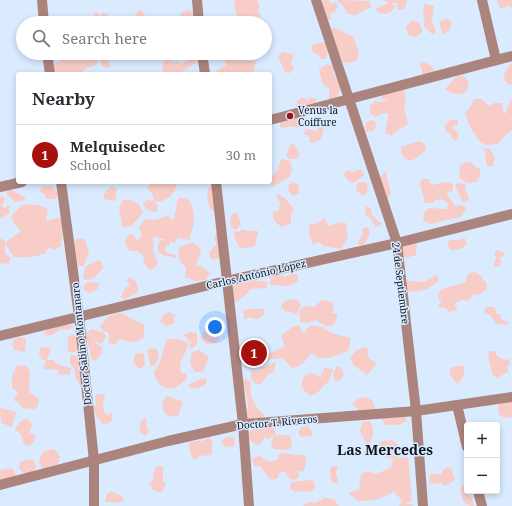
<!DOCTYPE html>
<meta charset="utf-8">
<style>
:root{--surface:#fff;--page:#f7f7f7;--text:#2b2b33;--muted:#7c7c81;--line:#e1e1e2;--accent:#a61110}
body{margin:0;font-family:"Noto Serif",serif;background:var(--page);color:var(--text)}
.controls{position:absolute;right:12px;bottom:12px;display:grid;overflow:hidden;border-radius:4px;box-shadow:0 2px 6px #0003}
.controls button{width:36px;height:36px;display:grid;place-items:center;padding:0;border:0;border-bottom:1px solid var(--line);background:var(--surface);color:var(--text);font:20px sans-serif}
.you{position:absolute;left:215px;top:327px;width:14px;height:14px;margin:-10px;border:3px solid #fff;border-radius:50%;background:#1a73e8;box-shadow:0 0 0 6px #1a73e833}
.badge{display:grid;place-items:center;width:26px;height:26px;border-radius:50%;background:var(--accent);color:#fff;font-size:13px;font-weight:700}
.pin{position:absolute;translate:-50% -50%;border:2px solid #fff;box-shadow:0 1px 4px #0006}
.list{margin:0;padding:0;list-style:none}
h2{display:flex;justify-content:space-between;align-items:center;height:52px;margin:0;padding:0 16px;font-size:17px}
h2 small{font-size:13px;font-weight:400;color:var(--muted)}
.list li{display:grid;grid-template-columns:26px 1fr auto;gap:12px;align-items:center;box-sizing:border-box;height:60px;padding:0 16px;border-top:1px solid var(--line)}
.list b{display:block;font-size:15px;white-space:nowrap}
.list p{margin:0;font-size:13px;white-space:nowrap;color:var(--muted)}
.list em{font-size:13px;font-style:normal;color:var(--muted)}
.icon{flex:none;width:22px;height:22px;fill:none;stroke:currentColor;stroke-width:2;stroke-linecap:round;stroke-linejoin:round}
.map{position:relative;flex:none;width:512px;height:506px;overflow:hidden}
.search{position:absolute;background:var(--surface);box-shadow:0 2px 6px #0003;left:16px;top:16px;width:256px;height:44px;display:flex;align-items:center;gap:10px;box-sizing:border-box;padding:0 14px;border-radius:22px;color:var(--muted);font-size:15px}
.panel{position:absolute;background:var(--surface);box-shadow:0 2px 6px #0003;left:16px;top:72px;width:256px;height:112px;border-radius:4px}
.map>svg:first-child{display:block}
.green{fill:#f8cdc7}
.lines{fill:none;stroke-linecap:round;stroke-linejoin:round}
.minor{stroke:#ac847e;stroke-width:10}
.poi-dot{fill:#a61110;stroke:#daebff;stroke-width:1.5}
.labels{text-anchor:middle;stroke-width:3;stroke-linejoin:round;paint-order:stroke}
.poi-label{font-size:10px;fill:#0d141d;stroke:#daebff;text-anchor:start}
.street-label{font-size:10px;fill:#0d141d;stroke:#daebff}
.district-label{font-size:14px;font-weight:bold;fill:#0d141d;stroke:#daebff}
</style>
<div class="map">
<svg width="512" height="506" viewBox="0 0 512 506">
<rect width="100%" height="100%" fill="#daebff"/>
<g class="green">
<path d="M234,0h23l3,6 -2,4 3,6 -5,4 -1,3h-17l-4,-20z"/>
<path d="M323,0h5l3,3 5,-1 2,4 -4,7 -3,-1 -1,9 -3,-2 -1,-5 -4,-4 -1,-4z"/>
<path d="M338,0l31,1 2,6 -15,8 -8,-1 -5,-8 -6,-5z"/>
<path d="M382,0h25l-2,9 -8,1v-7h-6l4,3c-4,8 -9,10 -18,6l-1,-4 13,-5z"/>
<path d="M498,0h14v8l-5,-2 -6,3 -4,-7z"/>
<path d="M424,4l10,2 -1,8 -2,7 3,5 2,6 -3,3 -9,-9c1,-8 -2,-15 0,-22z"/>
<path d="M140,9l5,6v8h-13l-1,-3z"/>
<path d="M186,10l4,1 5,4 -5,8h-8l-2,-8z"/>
<path d="M96,11l4,5 3,-3h4l1,6 3,4h-27l-1,-6 4,-1 7,5 -1,-5z"/>
<path d="M447,18l5,5 -2,7 -7,5 -4,-13z"/>
<path d="M413,20l6,3 4,8 -7,6 -8,-2 -2,-8z"/>
<path d="M332,27c8,2 13,7 21,9l6,17 -2,7 -6,3 -8,-1 -13,-29z"/>
<path d="M323,42l6,2 -3,15h-6l-1,-3 -8,-6 1,-5z"/>
<path d="M282,52l12,2 -3,9 3,5 -4,5 -6,-1 -1,-5 -5,-10z"/>
<path d="M86,53c8,0 9,2 12,9l-6,5 -6,1c-5,9 -22,6 -32,6l-2,-7 5,-5z"/>
<path d="M99,53h12l-3,8 2,4 -2,3 -4,-1 -3,-3v-5l-3,-3z"/>
<path d="M229,54l15,7h12l-3,13h-40l6,-5 8,-4 -4,-6z"/>
<path d="M196,55h4l1,4 -4,4h-2l-14,9 -5,2 -2,-3 -5,3 -6,-3 -1,-7 3,-4 5,-1 2,3 6,-1 3,3 8,-4h4z"/>
<path d="M423,62c8,2 11,6 14,13l-13,4 -4,-15z"/>
<path d="M327,64l8,3 -2,6c8,11 9,15 3,27l-7,-1v-10l-7,-6 -3,-14z"/>
<path d="M510,64h2v20l-2,1 -5,-4 -1,-7z"/>
<path d="M462,75l6,5v7l-2,5c-9,4 -13,2 -21,-3l10,-11z"/>
<path d="M402,90h2l2,6 -2,12 4,16 -13,8 -3,4 -7,-3 3,-14v-6l-7,1 -5,3 -6,-3v-8l5,-5 7,1 6,-3h-7l1,-4z"/>
<path d="M302,97l7,4 1,-4 6,2v4l-6,1 -6,3 -7,-1v-5z"/>
<path d="M512,98v33l-3,1 -11,12 -10,1 -7,-2 -10,-14 -6,-15 10,-15h7l6,7 6,-3h8l2,12z"/>
<path d="M296,118h4l4,5 -6,5 -8,-2 -6,2 -4,-1v-7l5,1z"/>
<path d="M455,119l3,2v4l-5,1v3l4,2 2,5 -3,5 -5,-3v-4l-6,-4v-5l4,-4z"/>
<path d="M371,120l3,1 3,3 -3,7 -8,1 -1,-5 2,-5z"/>
<path d="M317,121h7l2,6 -3,2v4l-3,7 -7,3 -4,-1 1,-5 -6,-3 1,-4 4,-1 8,3z"/>
<path d="M419,141l6,3 1,6 -11,9 -7,2c-5,-4 -8,-8 -7,-14z"/>
<path d="M291,143l3,1 6,10 -4,5h-6l-4,-3z"/>
<path d="M484,148l6,1 5,8 -2,9h-6z"/>
<path d="M284,159l6,2 2,7 -2,9 -18,10 -3,-5 1,-4c7,-5 9,-9 10,-17z"/>
<path d="M466,162l6,1 3,4 5,2v7l-4,6 -8,1 -8,-4 -1,-6 1,-7z"/>
<path d="M347,170l6,2 4,-2h5l2,5 -10,8c-6,-1 -8,-4 -10,-9z"/>
<path d="M384,172l3,1c-2,11 9,18 0,27 -1,-3 -7,-20 -7,-22 1,-2 2,-3 4,-6z"/>
<path d="M422,179h7l3,6 14,-3 7,2v7l-6,2c1,6 6,8 8,13l5,-1 5,1 1,3 -5,8 -31,7 -7,-4 1,-7 5,-5 18,1 1,-5 -6,-5 -6,1 -3,3h-8l-5,-19z"/>
<path d="M152,182h25c0,7 -6,16 -13,18 -2,2 -7,1 -10,2l3,2v8l-10,-2 -4,-6 3,-4 8,1 -2,-8 -5,-6z"/>
<path d="M294,182l5,4v7l-6,3 -5,-6 1,-6z"/>
<path d="M360,182l7,1c1,6 1,10 -4,13l-6,-5 -1,-6z"/>
<path d="M457,183l9,1 -1,5 4,10 -3,3 -4,-1 -7,-15z"/>
<path d="M46,186h5l8,8c-3,5 -6,6 -12,5l-3,-5 -4,-2 1,-5z"/>
<path d="M112,186l5,3 -2,12 -11,-2v-6z"/>
<path d="M209,187h7l1,25 -6,-2c-3,-5 -4,-12 -4,-18z"/>
<path d="M12,190l14,8 -4,3 -7,1 -8,-7v-4z"/>
<path d="M277,194l7,3 10,12 -3,5v9l-9,4c-7,-4 -10,-7 -9,-15l6,-2 1,-7 -3,-5z"/>
<path d="M0,196l5,2 -3,8 3,2 4,-3v9l-9,4z"/>
<path d="M178,198h9c11,14 7,27 2,42l-11,-2 -4,5 -4,-1v3l-4,1 -1,6 11,3v3l-13,-3 -5,-4v-8l3,-3h6l-14,-3 1,9 -1,4 5,13 -2,4 -6,3 -6,-7 -1,-8 -6,-4h-7l-4,-5 -1,-5 4,-7 5,1 3,6 5,-6 -3,-8 6,-8c9,2 15,0 22,-4l6,6c3,-8 3,-15 5,-23z"/>
<path d="M123,200h8l8,4 4,9 -12,13 -9,1 -3,-20z"/>
<path d="M29,204l12,2 7,3 -2,9 1,3 10,-3 7,1 -3,27 -8,4 -4,-3 -5,7c-11,3 -20,4 -30,3l-8,-12v-3l15,-11 -7,-8 -3,-6 9,-11z"/>
<path d="M366,206l5,2 1,7 10,9 -6,3 -6,-9 -5,-4z"/>
<path d="M237,212l4,12 -5,6 -5,-2 -1,-12z"/>
<path d="M325,218l3,8 13,-4 5,1 2,15 -7,11 -18,-3 -4,-4 -6,3c-3,-7 -6,-14 -3,-21h5z"/>
<path d="M368,227c4,9 -1,12 -5,19l-6,-2 5,-9 1,-7z"/>
<path d="M242,229l6,2h10v4l-2,4v4l-3,4 -13,1c-3,-5 -7,-11 -6,-17l5,1z"/>
<path d="M217,232l3,24 -1,2 -4,2 -5,-2 -1,-6 8,-8 -3,-5z"/>
<path d="M0,238l5,3v12l6,6 -3,5 -8,-1z"/>
<path d="M81,238l4,2 4,12 -5,14h-5l-2,-3 -6,-16 5,-8z"/>
<path d="M465,238l2,6c-4,4 -11,7 -17,6l-3,-6 3,-4h7z"/>
<path d="M406,241l11,3 -1,11 -10,3 -3,-3 -3,-11z"/>
<path d="M192,242l8,6 1,3 -5,15h5l9,7 -4,7 -11,1 -10,-4 1,-10c-8,-6 -8,-11 -7,-20z"/>
<path d="M496,250l8,2v4l-5,2 3,4 -3,5 -5,-1v-4l3,-5 -3,-2z"/>
<path d="M98,260l3,1 2,7 -8,9 -6,3 -6,-1 2,-12z"/>
<path d="M475,272l5,3 7,9 -1,6 -8,5 -4,-1 -6,7 -7,-1 -7,4 4,6 -10,2 -2,-4h-4l-4,-2 4,-5 -3,-1 -1,-7 4,-4 24,-7v-4l3,-5z"/>
<path d="M291,273l7,2v6l-10,5 -18,-1 1,-8 7,-3 8,3z"/>
<path d="M436,275l3,4 -4,5 -6,3 -1,2 -14,3 -6,-1 -4,-4 3,-6 18,1z"/>
<path d="M129,277c8,2 9,8 9,15l-14,8 -3,-3 4,-9 5,-3 -3,-4z"/>
<path d="M238,279c10,0 20,2 30,3l-2,6 -15,1 -7,7 -8,6 -6,-5 2,-8z"/>
<path d="M88,282l11,1 -1,6 -9,4 -5,-3 -1,-4z"/>
<path d="M292,299l6,1 3,5 -5,10 -6,-4 -4,1 -5,-5 2,-5z"/>
<path d="M322,300l10,2 2,5 -2,6h6l-3,10 -5,4 -8,-3 -6,-4 -9,3 -7,-1 -1,-11 6,-5 9,1z"/>
<path d="M487,307h7l2,3v3l4,1 1,5 8,3 -2,3 -11,-1 -6,-9 -5,-1 -1,-5z"/>
<path d="M264,308l1,5 -7,6h-4l-3,-2 -7,3v-6l-2,-3c7,-4 14,0 22,-3z"/>
<path d="M169,312l7,3 -3,4 1,4 -4,2 -4,1 -6,-5 3,-6z"/>
<path d="M118,313l5,1 21,11v12c-8,7 -15,5 -24,2l-6,6 -6,-2 1,-7 -1,-4 -5,-1 -3,-5 9,-10z"/>
<path d="M63,325h9l2,2 -7,3 -7,-1c-5,5 -8,7 -14,6l-3,-3 6,-3z"/>
<path d="M213,325l7,6 -1,8 -3,4 -8,2 -8,-7 7,-10z"/>
<path d="M299,325l4,9 7,-9 12,2 9,6 20,5 -3,13 -19,7h-11l-7,-5c-5,8 -9,13 -19,15l-10,-10 -15,2 -5,-3 23,-11 -4,-10 10,-8z"/>
<path d="M92,329l11,3 3,4 -3,6 -3,2 -4,-3 -2,1 8,5v7l-7,7 -5,-3c1,-9 -4,-16 -4,-25z"/>
<path d="M190,332l7,1v11l-5,5 -3,-1 2,-6 -8,-7z"/>
<path d="M72,334l6,3 2,11 -5,4h-6c-2,-5 -1,-9 -1,-15z"/>
<path d="M20,337l6,2 -1,13 -11,-2 -2,-6 3,-5z"/>
<path d="M167,339h12l10,4 -8,18 -1,6 1,6h6l-1,7c-4,2 -8,7 -11,8 -12,3 -20,-6 -21,-16 9,-11 7,-20 13,-33z"/>
<path d="M45,347l6,1 -4,12h6l6,5 12,3 -1,6 -11,1 -1,-5 -15,-1 3,-9h-4l-3,-6 1,-6z"/>
<path d="M366,347l3,3 -2,5 4,5 6,3 -10,12c-5,-3 -8,-7 -13,-9l-4,-7c4,-8 7,-10 16,-12z"/>
<path d="M151,348l6,1 2,8 -4,8 -4,2 -4,-17z"/>
<path d="M199,350l10,7 -6,15h-8c-6,-7 -5,-11 -3,-20z"/>
<path d="M490,351h5l2,5 8,4 2,-2 4,5 -3,3v6l-11,6 -5,-4 -4,-19z"/>
<path d="M144,353l1,12 -4,4 -3,-1 -5,-5 2,-9z"/>
<path d="M71,354l8,3v5h1l7,24 -6,1 -6,-10v-7l-5,-7v-6z"/>
<path d="M276,362l-2,10 -5,2 -9,11 -4,-1 -5,-5v-8h9l2,-4z"/>
<path d="M26,365l4,7 -1,20 10,7 -1,7 -3,3 -13,-1 -3,-5 -6,-3 5,-8 -6,-4v-13l5,-9z"/>
<path d="M463,365c3,9 1,13 -6,19l-7,-9v-7z"/>
<path d="M338,366l4,3 2,6 -5,6 -5,-1c-2,-5 0,-11 4,-14z"/>
<path d="M325,367l9,3c-4,3 -3,8 -6,12 -2,2 -5,4 -7,7 -9,10 -13,7 -20,-3l2,-8 4,-4 7,-1 6,4z"/>
<path d="M206,378v6c-5,4 -9,5 -16,4l-2,-3 10,-5z"/>
<path d="M246,379l5,3c-2,12 2,25 13,32l-2,8 -5,-1 -2,-4 -3,4h-7v-9l3,-5 -1,-11 -5,-15z"/>
<path d="M99,394h6c-1,9 -5,13 2,21l5,-2v7l-3,3 -6,2c-4,-6 -9,-11 -10,-18l3,-2 -1,-9z"/>
<path d="M167,396c6,1 10,5 16,5 -1,6 -4,8 -4,14l-7,2 -7,-3c-3,-8 -4,-12 2,-18z"/>
<path d="M362,397c11,2 11,3 14,14h-17l-2,-3 -5,-3 4,-5z"/>
<path d="M512,401v16l-7,1 -6,-3 -1,-6 1,-5 4,-2z"/>
<path d="M0,408l16,4 -4,15 -11,-4z"/>
<path d="M404,415l3,6 -9,4h-13l-3,-6c10,-5 12,1 22,-4z"/>
<path d="M145,417v3l2,-1 -1,6 3,5 -3,6 -6,-4c-1,-7 0,-10 5,-15z"/>
<path d="M27,418l6,7 -3,5v3l5,2v5l-6,6 -5,-1 -3,-11 -6,-4c3,-7 6,-9 12,-12z"/>
<path d="M370,421c5,8 3,15 0,23l3,5 -2,6h-8l4,-10 -7,-14 2,-9z"/>
<path d="M262,423l3,7 2,-7h4l5,10 -1,2h15l2,8h-3l3,2 -2,4 -9,1 -8,-1 -2,-5 3,-9 -3,3 -5,1 -1,-4c-2,6 -3,9 -8,10 -15,-8 -7,-17 5,-22z"/>
<path d="M308,426l5,7 -1,3 -11,1 -3,-5 4,-5z"/>
<path d="M210,437l2,4v14l-11,1 -1,-2 -1,3 -4,2 -3,-1 -3,-11v-4l11,-3 2,3 1,-3z"/>
<path d="M228,437h5l2,4 -1,5 -2,1 -2,-1 -4,2 -3,-3 -2,-4z"/>
<path d="M392,440l6,5v13l9,-1c3,9 2,14 3,23 1,8 2,14 1,22h-7l10,4h-15l3,-5 -8,-10c-10,8 -23,10 -36,10l-10,-8 11,-4 2,-14 6,-4 8,3 16,-6 2,-9c-12,-2 -13,-3 -18,-14l8,-4z"/>
<path d="M54,449l6,7 -2,8 -7,8 -8,-1c-5,-9 -5,-13 1,-20z"/>
<path d="M284,453c7,2 15,1 22,3l-1,12 -3,4 -5,-1 2,4 -2,4 -4,1 -4,-2 -5,-7 -5,2 -1,5 -4,2 -5,-2c-3,-5 -6,-7 -9,-12l-2,1 -4,-1 -2,-6 3,-3 5,-1 10,6 9,-3 -1,-4z"/>
<path d="M25,460h9l2,7 -4,8h-6l-7,-6 1,-7z"/>
<path d="M157,466l6,1v14l3,2 -2,6 -4,4 -7,-3 -4,-7 4,-2 1,-10z"/>
<path d="M333,466l5,1 -2,6 2,7 -1,3h-4l-2,-2 -1,-13z"/>
<path d="M447,467l4,1 4,12 -10,6 -5,-3 -5,1 -6,-1 1,-9h11l2,-4z"/>
<path d="M11,468l3,2 2,6 -14,5 -2,-2v-9z"/>
<path d="M311,480l3,2 1,6 -5,4 -8,-1 -6,1 -6,-3v-5l2,-2z"/>
<path d="M467,484v7h3l-3,3 5,4 2,8c-12,0 -14,-10 -12,-20z"/>
<path d="M111,491l12,6v3c-5,4 -13,3 -18,1l2,-7z"/>
<path d="M324,498l10,1 5,7h-36l6,-4 7,1z"/>
</g>
<g class="lines">
<g class="minor">
<path d="M42,0l2,23"/>
<path d="M197,0l2,23"/>
<path d="M316,0l81,243 19,168 7,95"/>
<path d="M482,0l14,60"/>
<path d="M47,53l3,21"/>
<path d="M202,53l3,21"/>
<path d="M270,120l242,-64"/>
<path d="M61,182l18,134 15,145v45"/>
<path d="M216,182l27,242 6,82"/>
<path d="M0,187l22,-5"/>
<path d="M0,336l226,-55 171,-38 115,-29"/>
<path d="M457,405l10,42"/>
<path d="M0,485l168,-44 75,-17 173,-13 96,-14"/>
<path d="M478,491l4,15"/>
</g>
</g>
<circle class="poi-dot" cx="290" cy="116" r="4"/>
<g class="labels">
<g class="poi-label">
<text x="298" y="114">Venus la<tspan x="298" dy="12">Coiffure</tspan></text>
</g>
<g class="street-label">
<text transform="translate(256 274) rotate(-13)" y="4">Carlos António López</text>
<text transform="translate(401 283) rotate(83)" y="4">24 de Septiembre</text>
<text transform="translate(81 344) rotate(-96)" y="4">Doctor Sabino Montanaro</text>
<text transform="translate(277 422) rotate(-5)" y="4">Doctor T. Riveros</text>
</g>
<g class="district-label">
<text x="385" y="455">Las Mercedes</text>
</g>
</g>
</svg>
<div class="controls">
<button>+</button>
<button>−</button>
</div>
<div class="you"></div>
<div class="pin badge" style="left:254px;top:353px">1</div>
<div class="search"><svg class="icon" aria-label="search" viewBox="0 0 24 24"><circle cx="10" cy="10" r="6"/><path d="M15 15l6 6"/></svg>Search here</div>
<section class="panel">
<h2>Nearby<small></small></h2>
<ul class="list">
<li><span class="badge">1</span><div><b>Melquisedec</b><p>School</p></div><em>30 m</em></li>
</ul>
</section>
</div>
